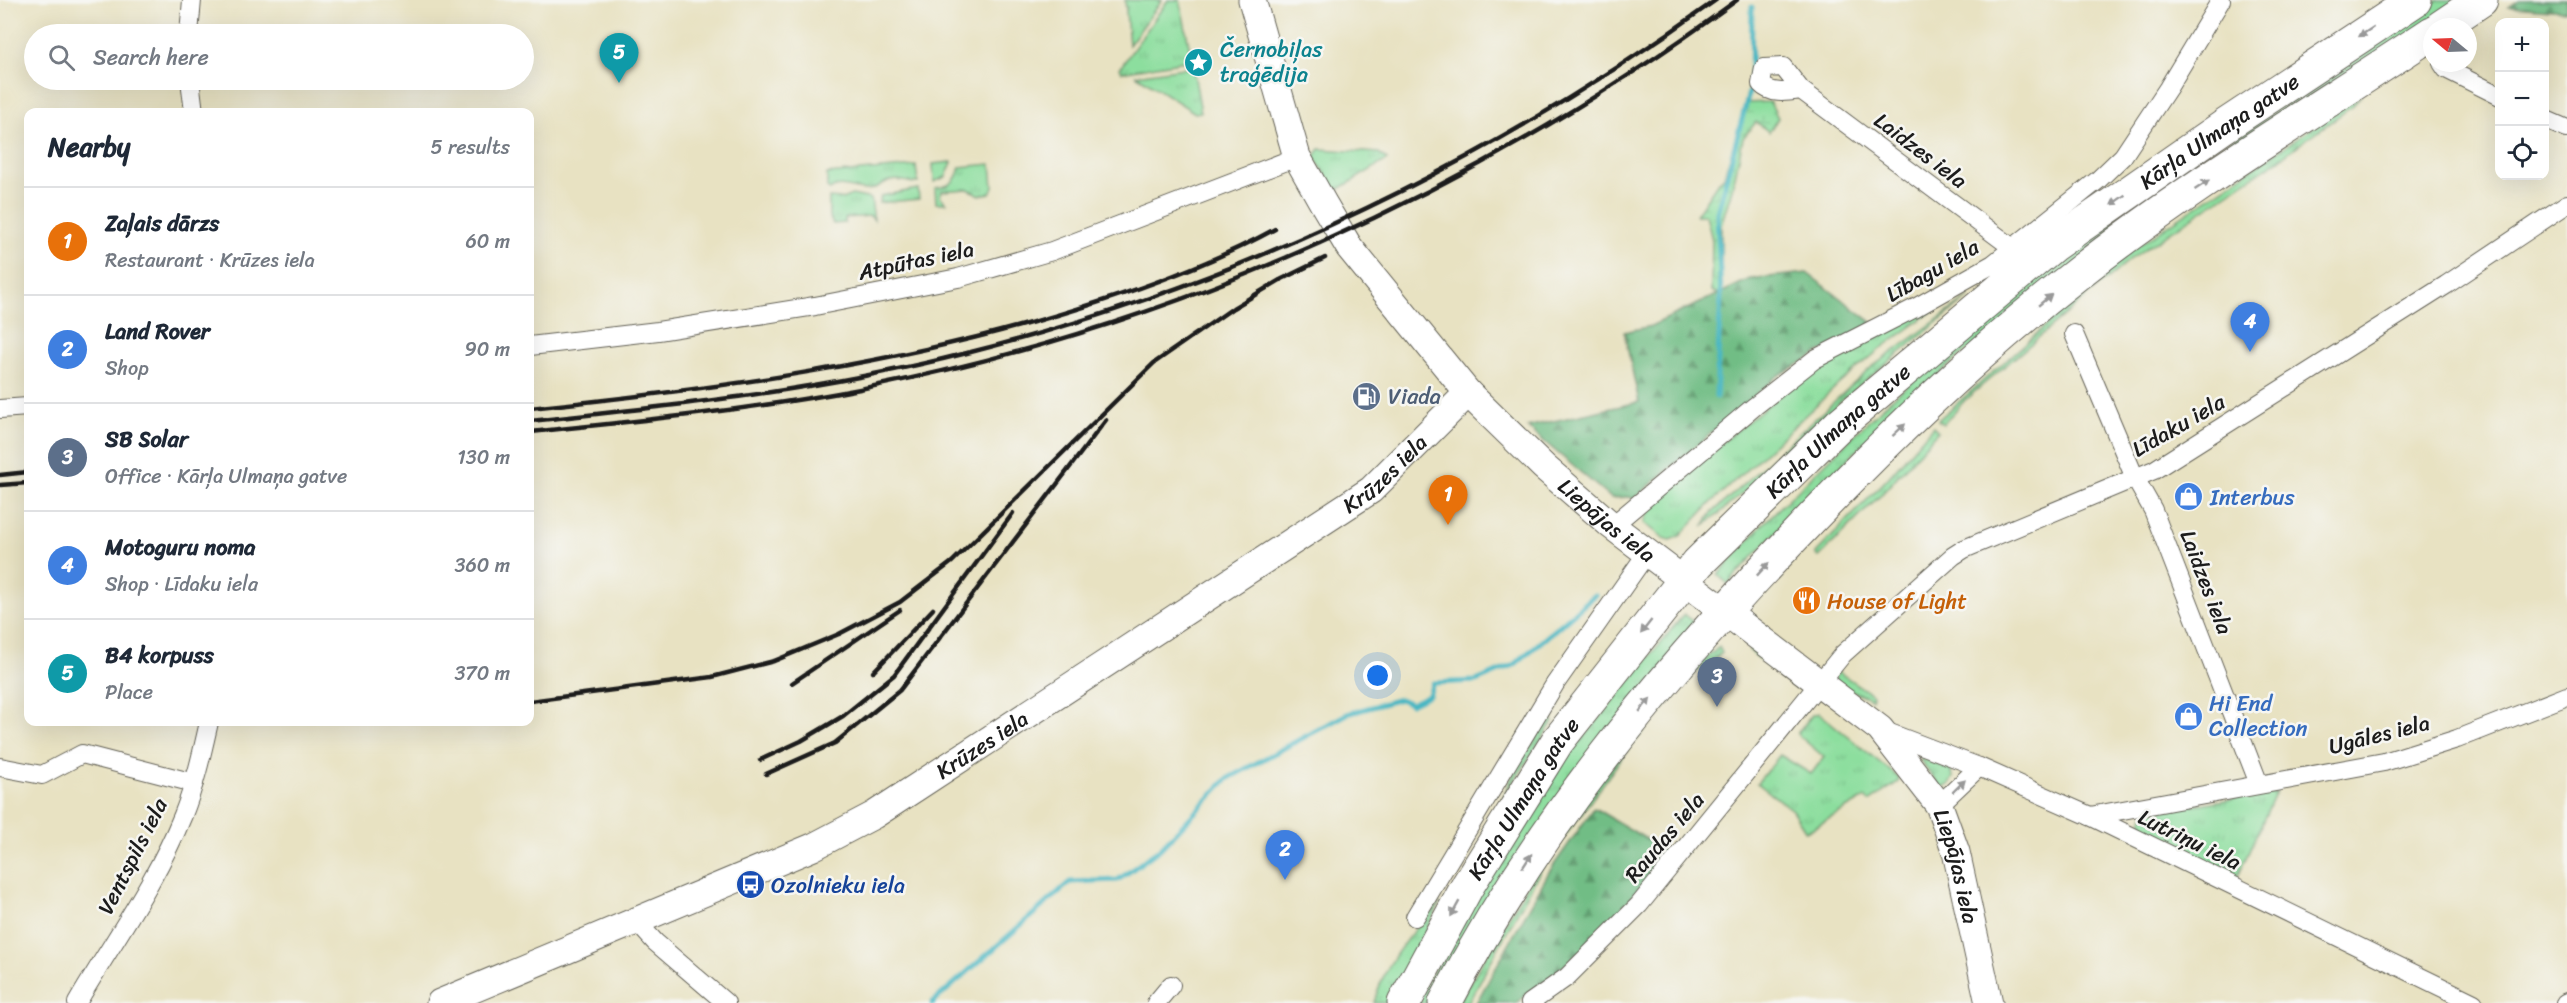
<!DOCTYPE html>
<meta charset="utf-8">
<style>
:root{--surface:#fff;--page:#f6f6f7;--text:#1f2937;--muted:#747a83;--line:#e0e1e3;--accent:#0f766e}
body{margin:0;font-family:Sriracha,sans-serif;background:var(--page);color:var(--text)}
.controls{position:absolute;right:18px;top:18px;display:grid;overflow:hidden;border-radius:12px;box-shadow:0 6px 24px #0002}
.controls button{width:54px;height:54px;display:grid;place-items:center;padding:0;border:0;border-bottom:2px solid var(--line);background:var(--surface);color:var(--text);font:30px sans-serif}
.compass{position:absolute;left:2423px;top:18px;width:54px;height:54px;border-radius:50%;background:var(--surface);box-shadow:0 6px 24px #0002;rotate:289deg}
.you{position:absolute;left:1378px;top:676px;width:21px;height:21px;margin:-15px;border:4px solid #fff;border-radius:50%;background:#1a73e8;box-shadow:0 0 0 9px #1a73e833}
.badge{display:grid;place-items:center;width:39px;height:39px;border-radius:50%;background:var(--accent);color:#fff;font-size:20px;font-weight:700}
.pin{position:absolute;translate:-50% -50px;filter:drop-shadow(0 2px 3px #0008)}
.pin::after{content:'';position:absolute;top:32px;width:21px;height:18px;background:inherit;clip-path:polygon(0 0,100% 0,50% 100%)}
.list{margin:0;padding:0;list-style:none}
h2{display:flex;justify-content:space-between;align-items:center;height:78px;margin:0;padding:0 24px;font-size:26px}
h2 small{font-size:20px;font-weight:400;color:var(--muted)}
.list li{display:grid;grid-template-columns:39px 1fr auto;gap:18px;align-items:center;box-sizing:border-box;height:108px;padding:0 24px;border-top:2px solid var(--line)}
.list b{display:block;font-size:22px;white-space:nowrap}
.list p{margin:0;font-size:20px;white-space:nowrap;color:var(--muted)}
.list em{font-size:20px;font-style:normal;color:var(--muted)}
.icon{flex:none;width:33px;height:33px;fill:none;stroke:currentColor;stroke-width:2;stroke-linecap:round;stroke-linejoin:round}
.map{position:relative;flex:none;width:2567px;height:1003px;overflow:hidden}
.search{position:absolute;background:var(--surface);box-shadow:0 6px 24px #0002;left:24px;top:24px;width:510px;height:66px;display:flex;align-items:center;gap:15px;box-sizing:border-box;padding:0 21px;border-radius:33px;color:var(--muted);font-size:22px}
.panel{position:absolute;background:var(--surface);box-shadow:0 6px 24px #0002;left:24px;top:108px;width:510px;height:618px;border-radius:12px}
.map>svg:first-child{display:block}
.grass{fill:url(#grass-tufts);stroke:#547d5d;stroke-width:1.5}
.forest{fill:url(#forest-firs);stroke:#466c50;stroke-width:1.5}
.wetland{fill:url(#wetland-marsh);stroke:#547d5d;stroke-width:1.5}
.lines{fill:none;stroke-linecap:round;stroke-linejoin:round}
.stream{stroke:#49b7c3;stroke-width:5}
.street-casing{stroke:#636156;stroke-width:20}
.secondary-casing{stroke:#636156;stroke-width:29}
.highway-casing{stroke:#636156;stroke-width:35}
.street{stroke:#fff;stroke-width:18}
.secondary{stroke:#fff;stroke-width:27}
.highway{stroke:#fff;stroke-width:33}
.rail{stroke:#1c1c1c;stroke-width:4.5}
.oneway{fill:#999}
.labels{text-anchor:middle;stroke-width:5;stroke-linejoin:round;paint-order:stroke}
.culture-label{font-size:22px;fill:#0d838f;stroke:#f6f6f2;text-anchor:start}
.street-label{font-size:22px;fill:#1c1c1c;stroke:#f6f6f2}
.service-label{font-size:22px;fill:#4e5e75;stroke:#f6f6f2;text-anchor:start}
.shop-label{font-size:22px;fill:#366cbe;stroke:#f6f6f2;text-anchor:start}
.food-label{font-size:22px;fill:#c56008;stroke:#f6f6f2;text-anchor:start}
.transit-label{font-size:22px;fill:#164399;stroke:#f6f6f2;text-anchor:start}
</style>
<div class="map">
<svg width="2567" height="1003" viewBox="0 0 2567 1003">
<defs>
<pattern id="grass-tufts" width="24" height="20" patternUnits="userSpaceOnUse" patternTransform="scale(1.5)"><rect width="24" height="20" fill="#8cde9e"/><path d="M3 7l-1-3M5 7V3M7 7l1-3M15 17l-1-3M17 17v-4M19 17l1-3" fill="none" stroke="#78be88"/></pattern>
<pattern id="forest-firs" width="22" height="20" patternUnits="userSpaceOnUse" patternTransform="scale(1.5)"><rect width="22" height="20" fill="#71bd85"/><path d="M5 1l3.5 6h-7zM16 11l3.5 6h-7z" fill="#5c996c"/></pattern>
<pattern id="wetland-marsh" width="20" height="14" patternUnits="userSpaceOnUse" patternTransform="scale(1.5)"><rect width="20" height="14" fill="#8cde9e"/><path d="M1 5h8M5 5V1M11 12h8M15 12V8" fill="none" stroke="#78be88"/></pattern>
</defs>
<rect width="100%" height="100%" fill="#f6f6f2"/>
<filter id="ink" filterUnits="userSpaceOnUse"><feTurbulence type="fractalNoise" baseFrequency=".0167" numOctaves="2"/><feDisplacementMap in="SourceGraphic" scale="12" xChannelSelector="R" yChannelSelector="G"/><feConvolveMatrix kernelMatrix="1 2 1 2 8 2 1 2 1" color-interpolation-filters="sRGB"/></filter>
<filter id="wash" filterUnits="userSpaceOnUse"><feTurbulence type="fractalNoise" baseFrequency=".008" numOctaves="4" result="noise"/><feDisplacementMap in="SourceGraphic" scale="24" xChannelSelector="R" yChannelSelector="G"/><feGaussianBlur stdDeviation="1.35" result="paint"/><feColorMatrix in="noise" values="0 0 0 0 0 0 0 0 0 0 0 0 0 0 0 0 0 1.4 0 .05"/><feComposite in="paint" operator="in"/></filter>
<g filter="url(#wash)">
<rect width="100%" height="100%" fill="#e8e2c2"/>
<g class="grass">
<path d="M1125,0h37l-33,45z"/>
<path d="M1168,0h12l11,55 -6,6 -63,11 -2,-4z"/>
<path d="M2439,0h22l-500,355c-84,72 -159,147 -233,229l-10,-9 46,-52 125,-122 183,-153z"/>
<path d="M1190,67l4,6 7,39 -6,1 -59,-38z"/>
<path d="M2361,95l-10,12 -76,55 -142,95 -168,143 -22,24 -5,-4 198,-173z"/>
<path d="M1320,149l59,4 8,7 -51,31 -22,-34z"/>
<path d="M952,162l-6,15 -12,5 -1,-18z"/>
<path d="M991,164l2,23 -3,6 -10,2 -12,-6 -26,2 -2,5 6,7h-10l-1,-15c15,-2 21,-5 25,-21z"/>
<path d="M916,166l2,17c-11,0 -18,-5 -29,-2 -9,3 -14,10 -26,9 -12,-1 -23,-8 -33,0l-3,-2v-14z"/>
<path d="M918,189l1,10 -40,4 2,-7z"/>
<path d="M852,195l19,4 3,21 -4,-4 -25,2v5l-12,1 -4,-8v-18l13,1z"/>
<path d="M1956,294l-77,56 -39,33 -127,118 -33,35 -10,4 -6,-2 -20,-15 5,-14 16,-20 141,-115z"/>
<path d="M1969,297l-126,102 -86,82 -54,46 9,-14 160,-146z"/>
<path d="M1933,426l5,5 -59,66 -60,60 -3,-2v-2l72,-75z"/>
<path d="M1684,614l10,8 -262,381h-16l58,-106 89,-134z"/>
<path d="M1719,647l3,6 -29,22 -64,73 -87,120 -74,135h-10l107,-181 126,-151z"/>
<path d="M1751,647l45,34 2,6 -2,2 -47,-39z"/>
<path d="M1837,671l36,24 -1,4 -29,-12 -9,-8z"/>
<path d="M1819,713l80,65 -1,4 -29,20 -4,-4 -59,34 -14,-22 -35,-27 23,-28 31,19 13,-17 -27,-23 15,-19z"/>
<path d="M1550,717l3,5 -50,76 12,-29z"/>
<path d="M1921,758l30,12 2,7 -4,8 -7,3 -22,-28z"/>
<path d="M2276,792l-40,88 -90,-43 -5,-8 3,-14 5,-3z"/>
<path d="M1440,903l-50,100h-16c9,-38 39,-74 66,-100z"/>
</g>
<g class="forest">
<path d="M2519,0h48v11l-58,-4z"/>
<path d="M1807,273l66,50 -94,52 -145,124 -5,-2 -18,1 -84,-71 112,-25 -15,-70 27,-6 99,-47z"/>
<path d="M1594,808l76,45 -74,84 -43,39 -37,27h-40l73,-131z"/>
</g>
<path class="wetland" d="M1770,102l8,16 -9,14 -13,-10 -13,16 -10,48 -12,39v70l-10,-4 1,-51 -6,-25h-10l22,-33 6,-5 22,-74z"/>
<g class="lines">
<g class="stream">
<path d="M1716,397l5,-102 -4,-82 34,-128 1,-78"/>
<path d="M932,1003l138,-121 48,-2 42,-31 67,-70 120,-65 53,-15 11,5 18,-9 4,-12 43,-2 38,-16 81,-70"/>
</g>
</g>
</g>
<g filter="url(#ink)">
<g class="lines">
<defs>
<g id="street">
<path d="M189,34l3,-34"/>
<path d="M2442,63l4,6 54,27"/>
<path d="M190,80l4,32"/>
<path d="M1801,90c-14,2 -30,5 -40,-6l3,-16 19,-1 18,23 212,158"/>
<path d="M2544,119l23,10"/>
<path d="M2074,334l61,144 18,32 106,274"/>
<path d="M530,346l128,-15 157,-25 143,-28 94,-27 245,-94"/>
<path d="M0,409l28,-2"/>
<path d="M1612,526l143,-120 60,-47 100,-51 78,-44 105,-84 25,-24 45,-68 53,-88"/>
<path d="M1882,730l97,37 111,49 384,187"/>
<path d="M0,767l42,8 40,-21 112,29"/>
<path d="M1939,805l40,-38"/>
<path d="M2090,816l294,-54 73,-23 110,-43"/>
<path d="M1415,917l140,-233 92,-131"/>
<path d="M636,921l19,21 71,61"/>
<path d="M77,1003c36,-62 79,-121 106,-188 12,-30 19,-62 26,-93"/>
<path d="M1156,1003l15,-18"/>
<path d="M1530,1003l37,-26 72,-72 204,-251 110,-98 11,-7 190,-79 292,-185 121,-81"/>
<path d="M2565,1003l2,-1"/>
</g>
<g id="secondary">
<path id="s1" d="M1252,0l45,157 26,46 26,44 119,146 76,74 68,59 268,203 59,76 17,47 33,151"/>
<path id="s2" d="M440,1003l373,-156 61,-32 497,-325 97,-97"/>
</g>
<g id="highway">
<path d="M2441,27l40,-27"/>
<path id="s3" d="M1404,1003l64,-118 89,-143 141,-179 141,-138 213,-179 171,-119 192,-127"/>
<path d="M1445,1003c90,-173 210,-320 344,-461 90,-95 184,-187 288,-268 112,-88 236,-162 355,-241"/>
</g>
</defs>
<use href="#street" class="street-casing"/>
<use href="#secondary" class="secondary-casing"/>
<use href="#highway" class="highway-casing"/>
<use href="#street" class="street"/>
<use href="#secondary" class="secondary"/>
<use href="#highway" class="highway"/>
<g class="rail">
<path d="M530,408c193,-20 384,-45 569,-106 61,-20 120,-42 176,-73"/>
<path d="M530,421c146,-15 293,-31 437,-68 273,-69 521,-189 749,-353"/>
<path d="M530,432c110,-11 221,-22 330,-43 318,-63 616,-197 877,-389"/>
<path d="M0,475l28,-3"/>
<path d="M0,485l28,-2"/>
<path d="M873,672l60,-63"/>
<path d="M792,683l108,-73"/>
<path d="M530,701l182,-24 62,-16 65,-27 61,-32 52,-40 202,-199 79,-55 47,-28 45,-22"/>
<path d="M760,760l41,-19 42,-25 51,-41 119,-162"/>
<path d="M766,774l69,-31 65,-53 206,-270"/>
</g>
</g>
<defs><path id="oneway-solid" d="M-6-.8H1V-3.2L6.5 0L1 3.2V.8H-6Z" transform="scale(1.5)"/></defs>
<g class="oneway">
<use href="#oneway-solid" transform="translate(2366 32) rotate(147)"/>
<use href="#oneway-solid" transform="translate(2202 185) rotate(-34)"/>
<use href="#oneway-solid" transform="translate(2118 200) rotate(145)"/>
<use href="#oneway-solid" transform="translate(2045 300) rotate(-40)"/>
<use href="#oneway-solid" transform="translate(1899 430) rotate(-43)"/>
<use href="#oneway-solid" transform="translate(1763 569) rotate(-47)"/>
<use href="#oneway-solid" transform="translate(1646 627) rotate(128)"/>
<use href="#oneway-solid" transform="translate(1645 705) rotate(-50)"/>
<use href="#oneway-solid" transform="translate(1959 786) rotate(-44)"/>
<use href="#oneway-solid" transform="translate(1527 861) rotate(-57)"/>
<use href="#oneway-solid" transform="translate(1455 909) rotate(119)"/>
</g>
</g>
<defs>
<symbol id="sight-disc" viewBox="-11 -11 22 22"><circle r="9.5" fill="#0f9aa8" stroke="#f6f6f2"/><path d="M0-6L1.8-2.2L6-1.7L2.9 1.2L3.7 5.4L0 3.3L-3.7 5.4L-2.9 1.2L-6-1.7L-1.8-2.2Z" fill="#fff"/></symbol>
<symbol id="fuel-disc" viewBox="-11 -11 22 22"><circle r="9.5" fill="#5c6f8a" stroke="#f6f6f2"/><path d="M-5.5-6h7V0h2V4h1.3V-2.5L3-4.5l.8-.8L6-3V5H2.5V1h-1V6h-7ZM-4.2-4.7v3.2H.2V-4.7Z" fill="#fff"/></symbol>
<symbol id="shop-disc" viewBox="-11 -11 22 22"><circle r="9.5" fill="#3f7fe0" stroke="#f6f6f2"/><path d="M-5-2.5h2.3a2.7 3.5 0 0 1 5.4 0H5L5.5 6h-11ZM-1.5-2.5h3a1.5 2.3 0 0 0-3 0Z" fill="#fff"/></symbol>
<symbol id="restaurant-disc" viewBox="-11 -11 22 22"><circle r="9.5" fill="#e8710a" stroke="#f6f6f2"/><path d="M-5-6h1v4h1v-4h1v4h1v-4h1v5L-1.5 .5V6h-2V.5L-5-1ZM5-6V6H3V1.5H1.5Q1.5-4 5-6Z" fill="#fff"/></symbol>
<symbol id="bus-disc" viewBox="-11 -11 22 22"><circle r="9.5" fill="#1a4fb4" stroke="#f6f6f2"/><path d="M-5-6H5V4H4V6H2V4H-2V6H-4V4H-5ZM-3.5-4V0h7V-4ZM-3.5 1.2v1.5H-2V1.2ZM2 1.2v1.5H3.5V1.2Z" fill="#fff"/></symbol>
</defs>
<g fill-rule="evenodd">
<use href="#sight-disc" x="1182" y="46" width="33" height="33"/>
<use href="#fuel-disc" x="1350" y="380" width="33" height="33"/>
<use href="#shop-disc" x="2172" y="480" width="33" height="33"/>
<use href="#restaurant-disc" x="1790" y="584" width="33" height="33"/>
<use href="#shop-disc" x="2172" y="700" width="33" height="33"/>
<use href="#bus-disc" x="734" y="868" width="33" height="33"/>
</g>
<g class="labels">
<g class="culture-label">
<text x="1220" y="57">Černobiļas<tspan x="1220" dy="25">traģēdija</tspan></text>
</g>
<g class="street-label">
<text dy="8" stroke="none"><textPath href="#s3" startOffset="1209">Kārļa Ulmaņa gatve</textPath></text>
<text transform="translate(1921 150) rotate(37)" y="8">Laidzes iela</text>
<text transform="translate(916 260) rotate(-12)" y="8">Atpūtas iela</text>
<text transform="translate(1932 270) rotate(-30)" y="8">Lībagu iela</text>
<text transform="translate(2178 425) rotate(-30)" y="8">Līdaku iela</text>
<text dy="8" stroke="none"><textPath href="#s3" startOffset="723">Kārļa Ulmaņa gatve</textPath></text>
<text dy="8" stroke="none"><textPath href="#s2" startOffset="1088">Krūzes iela</textPath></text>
<text dy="8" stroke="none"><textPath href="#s1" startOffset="644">Liepājas iela</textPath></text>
<text transform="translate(2207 582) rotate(69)" y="8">Laidzes iela</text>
<text transform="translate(2379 734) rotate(-14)" y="8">Ugāles iela</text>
<text dy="8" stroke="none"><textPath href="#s2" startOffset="602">Krūzes iela</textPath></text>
<text dy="8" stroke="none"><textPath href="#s3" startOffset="237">Kārļa Ulmaņa gatve</textPath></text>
<text transform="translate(1664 837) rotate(-50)" y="8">Raudas iela</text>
<text transform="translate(2190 839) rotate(26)" y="8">Lutriņu iela</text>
<text transform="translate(132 856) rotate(-63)" y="8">Ventspils iela</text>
<text dy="8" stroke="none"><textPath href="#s1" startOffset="1148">Liepājas iela</textPath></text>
</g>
<g class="service-label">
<text x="1388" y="404">Viada</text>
</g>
<g class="shop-label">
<text x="2210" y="505">Interbus</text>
<text x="2209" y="711">Hi End<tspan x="2209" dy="25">Collection</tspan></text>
</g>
<g class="food-label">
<text x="1827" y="609">House of Light</text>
</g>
<g class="transit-label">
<text x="771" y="893">Ozolnieku iela</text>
</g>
</g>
</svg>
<div class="controls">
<button>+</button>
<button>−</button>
<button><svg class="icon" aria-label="locate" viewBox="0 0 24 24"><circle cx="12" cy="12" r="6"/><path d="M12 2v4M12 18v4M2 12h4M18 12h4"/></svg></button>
</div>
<svg class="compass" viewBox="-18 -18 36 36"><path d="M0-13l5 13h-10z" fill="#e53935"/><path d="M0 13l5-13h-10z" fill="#747a83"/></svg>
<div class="you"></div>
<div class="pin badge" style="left:1448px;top:525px;background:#e8710a">1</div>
<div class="pin badge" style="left:1285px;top:880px;background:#3f7fe0">2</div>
<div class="pin badge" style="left:1717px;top:707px;background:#5c6f8a">3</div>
<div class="pin badge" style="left:2250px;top:352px;background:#3f7fe0">4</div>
<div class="pin badge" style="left:619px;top:83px;background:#0f9aa8">5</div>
<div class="search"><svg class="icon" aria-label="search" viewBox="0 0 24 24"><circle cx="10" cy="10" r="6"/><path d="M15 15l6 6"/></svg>Search here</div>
<section class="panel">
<h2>Nearby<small>5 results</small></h2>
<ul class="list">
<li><span class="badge" style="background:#e8710a">1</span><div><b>Zaļais dārzs</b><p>Restaurant · Krūzes iela</p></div><em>60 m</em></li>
<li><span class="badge" style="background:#3f7fe0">2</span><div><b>Land Rover</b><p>Shop</p></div><em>90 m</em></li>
<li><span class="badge" style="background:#5c6f8a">3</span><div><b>SB Solar</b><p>Office · Kārļa Ulmaņa gatve</p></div><em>130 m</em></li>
<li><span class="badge" style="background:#3f7fe0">4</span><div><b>Motoguru noma</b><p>Shop · Līdaku iela</p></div><em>360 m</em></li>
<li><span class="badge" style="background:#0f9aa8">5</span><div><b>B4 korpuss</b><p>Place</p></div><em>370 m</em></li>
</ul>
</section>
</div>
